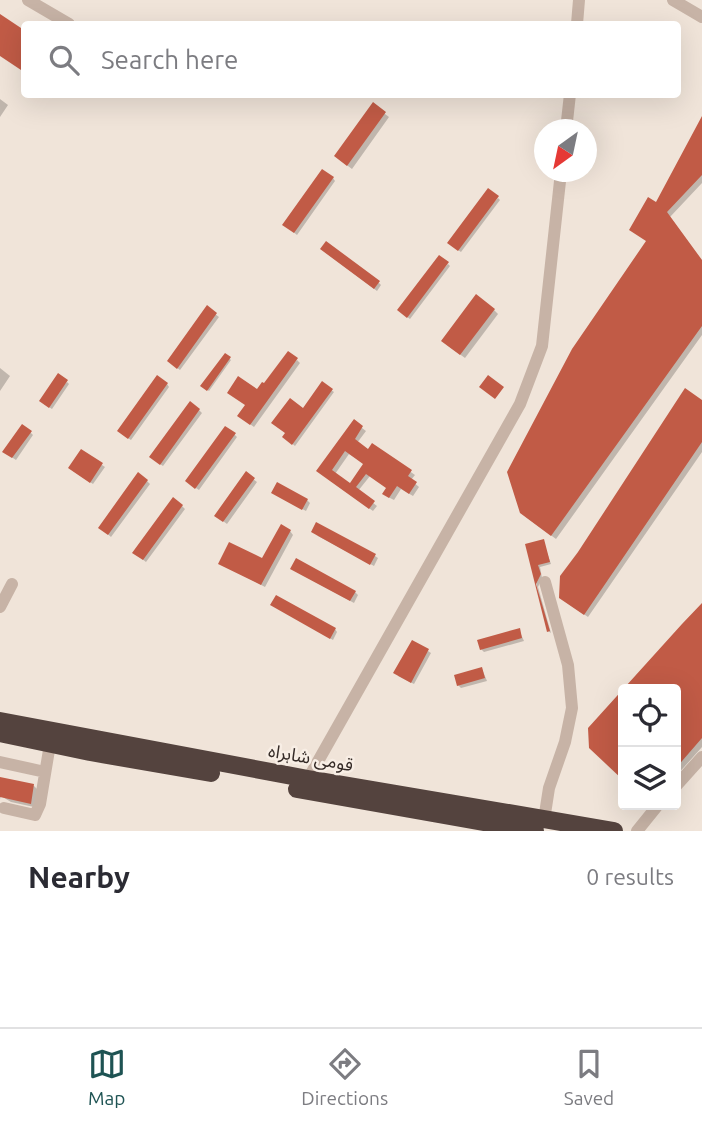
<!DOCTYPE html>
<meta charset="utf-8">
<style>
:root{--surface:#fff;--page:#f2f2f3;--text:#2b2b33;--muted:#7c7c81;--line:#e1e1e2;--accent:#1e5353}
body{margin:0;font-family:Ubuntu,"Noto Sans Arabic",sans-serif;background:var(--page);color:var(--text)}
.controls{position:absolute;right:21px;bottom:21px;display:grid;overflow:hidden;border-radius:7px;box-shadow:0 7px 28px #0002}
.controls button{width:63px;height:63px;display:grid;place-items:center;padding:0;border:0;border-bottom:2px solid var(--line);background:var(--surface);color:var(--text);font:35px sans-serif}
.compass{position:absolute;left:534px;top:119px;width:63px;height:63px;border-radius:50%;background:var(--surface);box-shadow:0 7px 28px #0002;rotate:213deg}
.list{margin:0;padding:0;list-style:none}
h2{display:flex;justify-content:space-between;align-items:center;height:91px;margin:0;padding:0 28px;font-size:30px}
h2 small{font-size:23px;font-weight:400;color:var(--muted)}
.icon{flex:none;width:38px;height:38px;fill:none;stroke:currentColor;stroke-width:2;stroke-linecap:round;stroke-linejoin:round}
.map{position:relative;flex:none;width:702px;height:831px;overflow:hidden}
.search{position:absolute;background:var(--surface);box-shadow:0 7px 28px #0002;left:21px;right:21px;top:21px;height:77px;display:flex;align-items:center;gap:18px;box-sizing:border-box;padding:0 24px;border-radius:7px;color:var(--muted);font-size:26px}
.sheet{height:196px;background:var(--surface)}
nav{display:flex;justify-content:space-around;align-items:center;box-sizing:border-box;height:98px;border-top:2px solid var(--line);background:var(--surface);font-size:19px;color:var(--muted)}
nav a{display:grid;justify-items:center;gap:4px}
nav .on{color:var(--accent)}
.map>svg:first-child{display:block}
.shadow{fill:#0003;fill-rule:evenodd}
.building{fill:#c15b46;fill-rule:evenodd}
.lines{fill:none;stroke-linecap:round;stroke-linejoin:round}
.minor{stroke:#c7b3a6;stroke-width:12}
.highway{stroke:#54433e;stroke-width:18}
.labels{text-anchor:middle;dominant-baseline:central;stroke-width:5;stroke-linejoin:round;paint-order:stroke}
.street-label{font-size:18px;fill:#342a26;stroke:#f8eee5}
</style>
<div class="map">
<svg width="702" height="831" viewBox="0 0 702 831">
<rect width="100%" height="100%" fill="#f0e4d9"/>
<path class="shadow" d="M 0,99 L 8,105 L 0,117 Z
M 373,105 L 389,117 L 352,169 L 340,160 Z
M 702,120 L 702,183 L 670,217 L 702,261 L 702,335 L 556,539 L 526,517 L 648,241 L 657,205 Z
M 333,178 L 335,181 L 297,235 L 287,227 Z
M 498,198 L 500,200 L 461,252 L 452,246 Z
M 325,252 L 379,283 L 381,285 L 377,291 Z
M 448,264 L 450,266 L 410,319 L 402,313 Z
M 207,308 L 219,317 L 180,370 L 172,364 Z
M 494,310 L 498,314 L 465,358 L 447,345 Z
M 225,355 L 231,360 L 209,391 L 203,386 Z
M 297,360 L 300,363 L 254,427 L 243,419 L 265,385 Z
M 0,368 L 10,376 L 0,391 Z
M 67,382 L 69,384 L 52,409 L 44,404 Z
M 167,384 L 169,387 L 131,440 L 122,434 Z
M 331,390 L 334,392 L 295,446 L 287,439 L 287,433 L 303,410 Z
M 702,402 L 702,452 L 588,617 L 560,598 Z
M 199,410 L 202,413 L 163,466 L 154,460 Z
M 354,422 L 366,431 L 357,443 L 369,451 L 372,445 L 415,475 L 411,480 L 419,487 L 413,496 L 401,489 L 394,500 L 388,497 L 388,488 L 370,476 L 358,491 L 377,506 L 373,511 L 322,474 ZM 349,454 L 365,464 L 350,486 L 335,474 Z
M 30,432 L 33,435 L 16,460 L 7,454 Z
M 234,434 L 237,437 L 199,490 L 190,484 Z
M 102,465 L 105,467 L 93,484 L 73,471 Z
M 246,474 L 257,482 L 227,524 L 219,518 Z
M 147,481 L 150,484 L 111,537 L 103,530 Z
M 276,495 L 307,500 L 310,503 L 306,511 Z
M 182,506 L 185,509 L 146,562 L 137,555 Z
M 290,531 L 293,535 L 265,587 L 220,563 L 262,560 Z
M 316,535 L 375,556 L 378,558 L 374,566 Z
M 543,541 L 551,564 L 540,567 L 542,578 L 538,587 L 551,633 L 548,631 L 527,546 Z
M 295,571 L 355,592 L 358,595 L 354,603 Z
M 272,605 L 335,629 L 337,632 L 333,640 Z
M 702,608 L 702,747 L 676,776 L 676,689 L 627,689 Z
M 519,630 L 524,641 L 484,652 L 481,649 Z
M 428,651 L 431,653 L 414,684 L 398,676 Z
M 482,669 L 487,681 L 461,688 L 458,685 Z
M 0,779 L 34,786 L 38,790 L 34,807 L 11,802 L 1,796 L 0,799 Z"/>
<path class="building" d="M 0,14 L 24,30 L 24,72 L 0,56 Z
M 373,102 L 386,112 L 347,166 L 334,156 Z
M 702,116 L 702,175 L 667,212 L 702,260 L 702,326 L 551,536 L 520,513 L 507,472 L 572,349 L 646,241 L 629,230 L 648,197 L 656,202 Z
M 322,169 L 334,177 L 294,233 L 282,225 Z
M 488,188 L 499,196 L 458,251 L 447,243 Z
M 326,241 L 380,281 L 374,289 L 320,249 Z
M 439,255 L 449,262 L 407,318 L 397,310 Z
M 476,294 L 495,309 L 460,355 L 441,341 Z
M 207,305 L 217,313 L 177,369 L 167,361 Z
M 288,351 L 298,358 L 250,425 L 237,416 L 245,405 L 227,393 L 238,376 L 257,389 L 262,382 L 264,383 Z
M 225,353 L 231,357 L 207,391 L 200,386 Z
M 58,373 L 68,380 L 49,408 L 39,401 Z
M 157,375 L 168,383 L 128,439 L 117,431 Z
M 488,375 L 504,387 L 495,399 L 479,387 Z
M 322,381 L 333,389 L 292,445 L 282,437 L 285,433 L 271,423 L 290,398 L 303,408 Z
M 685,388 L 702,400 L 702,442 L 584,615 L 559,598 L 560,576 L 578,552 Z
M 190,401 L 200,409 L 160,465 L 149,457 Z
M 354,419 L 363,426 L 355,439 L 368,449 L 372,443 L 412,470 L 408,476 L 417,482 L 409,494 L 397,486 L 389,498 L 382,494 L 386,488 L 366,474 L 356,487 L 375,501 L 369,509 L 316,471 ZM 345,451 L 363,464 L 350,483 L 332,470 Z
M 22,424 L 32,431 L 12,458 L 2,452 Z
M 225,426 L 236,433 L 195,489 L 185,481 Z
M 81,449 L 103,463 L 90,483 L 68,468 Z
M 246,471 L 255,478 L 223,522 L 214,516 Z
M 138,472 L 148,480 L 108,535 L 98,528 Z
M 277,482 L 308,499 L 302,510 L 271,493 Z
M 173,497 L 183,505 L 143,560 L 132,553 Z
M 316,522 L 376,554 L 370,565 L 311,532 Z
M 281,524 L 291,530 L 261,585 L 218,564 L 229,542 L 262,558 Z
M 544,539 L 550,562 L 538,565 L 541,574 L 536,584 L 550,631 L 547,632 L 525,544 Z
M 296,558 L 356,591 L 350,601 L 290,569 Z
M 276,595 L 336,628 L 330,639 L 270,605 Z
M 702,603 L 702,738 L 676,768 L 676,689 L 623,689 L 623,780 L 589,748 L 588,728 L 682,624 Z
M 520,628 L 522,638 L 480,650 L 477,640 Z
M 412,640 L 429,649 L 411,683 L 393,673 Z
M 482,667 L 485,678 L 457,686 L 454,675 Z
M 0,777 L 34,784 L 31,804 L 0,797 Z"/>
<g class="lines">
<path class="minor" d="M 28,0 L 69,24
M 673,0 L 702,17
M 577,24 L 579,0
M 566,130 L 570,94
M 0,607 L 12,584
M 0,762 L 45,772
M 308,779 L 520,404 L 542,346 L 561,172
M 676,786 L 702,757
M 4,808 L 35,815 L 40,804 L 50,744
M 544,820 L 549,788 L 565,742 L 572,708 L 568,665 L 545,582
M 637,831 L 658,805"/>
<path class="highway" d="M 0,721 L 308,779 L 614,831
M 0,733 L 90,752 L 211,773
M 297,789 L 535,831"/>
</g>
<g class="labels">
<g class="street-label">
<text transform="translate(311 757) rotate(10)">قومی شاہراہ</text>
</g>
</g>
</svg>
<div class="controls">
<button><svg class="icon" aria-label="locate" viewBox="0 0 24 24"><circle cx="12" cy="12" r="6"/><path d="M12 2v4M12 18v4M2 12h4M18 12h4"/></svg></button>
<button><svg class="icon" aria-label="layers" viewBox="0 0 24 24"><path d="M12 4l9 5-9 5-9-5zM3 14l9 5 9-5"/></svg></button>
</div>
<svg class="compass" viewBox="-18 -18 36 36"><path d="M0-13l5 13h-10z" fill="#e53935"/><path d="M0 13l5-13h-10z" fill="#7c7c81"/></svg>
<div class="search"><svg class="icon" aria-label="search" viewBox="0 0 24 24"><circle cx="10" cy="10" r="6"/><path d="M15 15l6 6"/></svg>Search here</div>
</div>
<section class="sheet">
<h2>Nearby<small>0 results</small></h2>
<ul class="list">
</ul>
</section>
<nav>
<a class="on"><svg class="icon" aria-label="map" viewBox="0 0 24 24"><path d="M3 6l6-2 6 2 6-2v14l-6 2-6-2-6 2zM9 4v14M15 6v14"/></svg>Map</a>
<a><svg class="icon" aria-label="directions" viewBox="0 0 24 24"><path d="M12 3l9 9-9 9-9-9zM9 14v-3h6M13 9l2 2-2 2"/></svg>Directions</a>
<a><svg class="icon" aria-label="saved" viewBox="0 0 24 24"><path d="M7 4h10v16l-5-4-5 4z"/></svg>Saved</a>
</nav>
